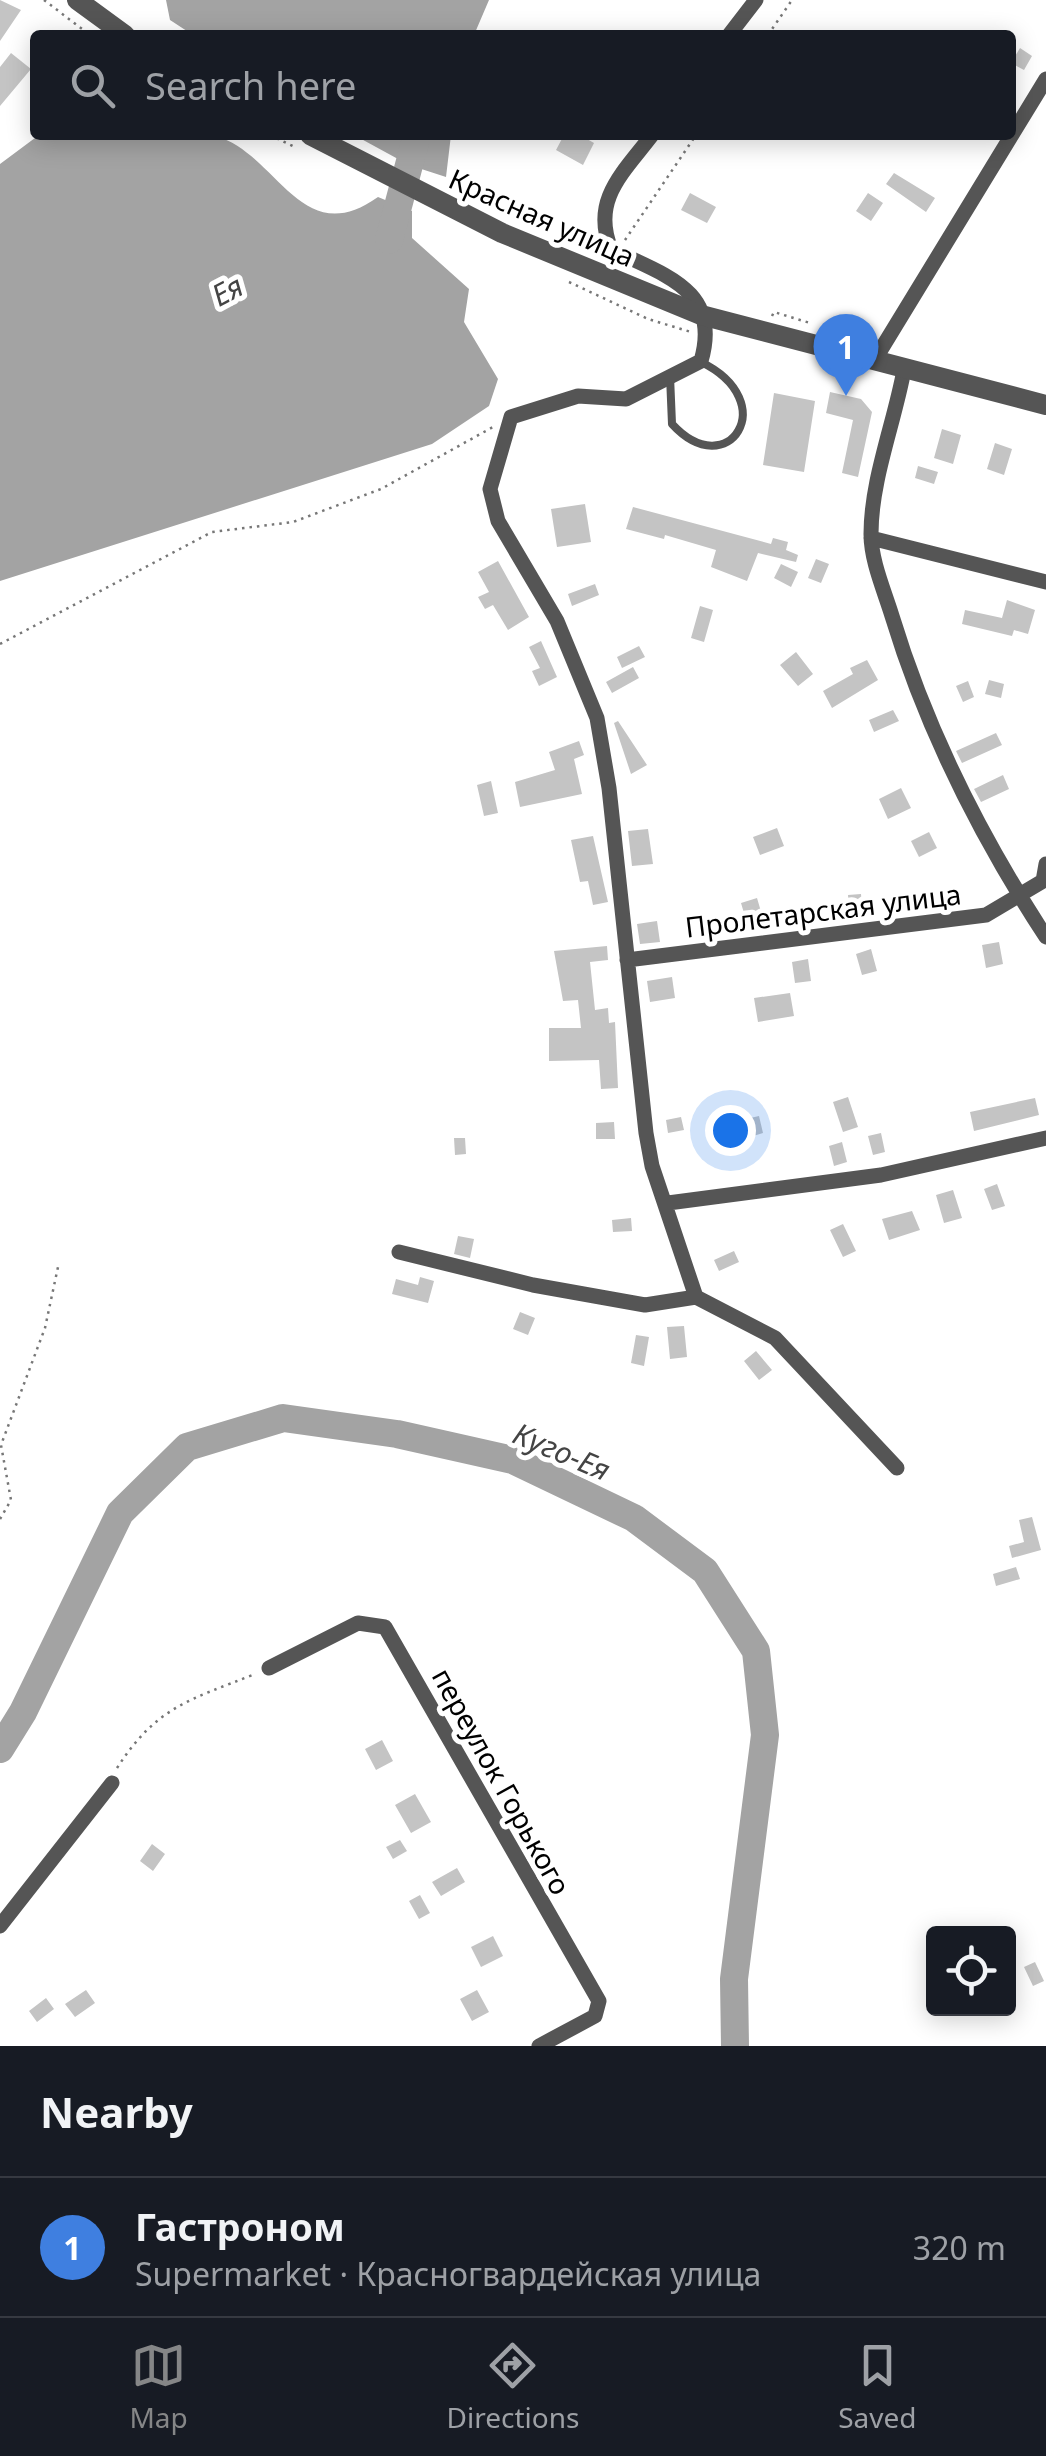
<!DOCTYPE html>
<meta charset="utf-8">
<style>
:root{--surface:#171b24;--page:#242831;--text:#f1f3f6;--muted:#9ea1a6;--line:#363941;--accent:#858687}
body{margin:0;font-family:"Noto Sans",sans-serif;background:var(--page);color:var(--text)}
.controls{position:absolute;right:30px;bottom:30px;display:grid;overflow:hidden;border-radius:10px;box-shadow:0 5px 25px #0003}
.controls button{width:90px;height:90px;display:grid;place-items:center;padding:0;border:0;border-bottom:2px solid var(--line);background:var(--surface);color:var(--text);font:50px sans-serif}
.you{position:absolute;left:730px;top:1130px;width:35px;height:35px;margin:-25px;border:8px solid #fff;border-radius:50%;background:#1a73e8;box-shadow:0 0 0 15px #1a73e833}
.badge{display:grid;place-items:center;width:65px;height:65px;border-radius:50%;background:var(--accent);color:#fff;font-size:32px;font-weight:700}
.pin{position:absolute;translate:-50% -82px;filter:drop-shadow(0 2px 5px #0008)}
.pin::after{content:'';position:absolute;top:52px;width:35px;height:30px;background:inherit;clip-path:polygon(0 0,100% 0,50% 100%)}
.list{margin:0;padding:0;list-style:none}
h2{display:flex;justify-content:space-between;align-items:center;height:130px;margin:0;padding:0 40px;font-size:42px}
h2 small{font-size:32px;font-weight:400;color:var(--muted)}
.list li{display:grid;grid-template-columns:65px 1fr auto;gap:30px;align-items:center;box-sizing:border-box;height:140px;padding:0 40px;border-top:2px solid var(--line)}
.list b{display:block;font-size:38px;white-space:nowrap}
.list p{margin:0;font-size:32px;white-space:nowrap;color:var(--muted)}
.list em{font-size:32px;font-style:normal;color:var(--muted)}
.icon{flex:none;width:55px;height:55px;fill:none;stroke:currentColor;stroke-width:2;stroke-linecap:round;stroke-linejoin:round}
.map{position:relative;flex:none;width:1046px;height:2046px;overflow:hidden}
.search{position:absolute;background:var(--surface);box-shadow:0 5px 25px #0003;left:30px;right:30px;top:30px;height:110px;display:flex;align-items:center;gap:25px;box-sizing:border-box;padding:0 35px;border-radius:10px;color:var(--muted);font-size:38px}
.sheet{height:270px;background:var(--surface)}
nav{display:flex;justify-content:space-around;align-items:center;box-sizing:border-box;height:140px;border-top:2px solid var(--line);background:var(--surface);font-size:28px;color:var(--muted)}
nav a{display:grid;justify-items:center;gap:5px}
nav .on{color:var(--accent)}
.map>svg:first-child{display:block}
.water{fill:#a3a3a3}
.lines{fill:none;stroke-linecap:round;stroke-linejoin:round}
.river{stroke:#a3a3a3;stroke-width:28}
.building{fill:#c4c4c4}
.path{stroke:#777;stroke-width:2.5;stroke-dasharray:2.5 5;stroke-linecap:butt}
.service{stroke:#555;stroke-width:8}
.minor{stroke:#555;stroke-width:15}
.tertiary{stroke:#555;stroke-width:20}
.labels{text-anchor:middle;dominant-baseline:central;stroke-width:10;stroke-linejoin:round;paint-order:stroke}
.street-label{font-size:28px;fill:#000;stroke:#fff}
.water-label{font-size:30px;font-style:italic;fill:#444;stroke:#fff}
</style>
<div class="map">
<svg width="1046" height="2046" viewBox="0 0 1046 2046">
<rect width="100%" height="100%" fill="#fff"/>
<path class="water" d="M 166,0 L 489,0 L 474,35 L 193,35 L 170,20 Z
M 39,135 C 83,135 127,135 170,135 C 184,135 203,132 216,136 C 278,154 301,252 378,197 L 412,211 L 412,238 L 469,289 L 464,322 L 498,379 L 489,406 L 432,444 L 0,581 L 0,164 Z
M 354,135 L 451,135 L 446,177 L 409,165 Z"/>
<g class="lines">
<path class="river" d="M 389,240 L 417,135
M 0,1749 L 23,1712 L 120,1513 L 187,1447 L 283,1418 L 397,1434 L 513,1460 L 634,1518 L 705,1571 L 756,1651 L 765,1735 L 734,1979 L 735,2046"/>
</g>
<path class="building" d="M 0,0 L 21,10 L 0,41 Z
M 1020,48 L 1032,56 L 1024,70 L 1011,63 Z
M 11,53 L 31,69 L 0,106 L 0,67 Z
M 564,135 L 580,135 L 594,143 L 583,165 L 556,150 Z
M 894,173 L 935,198 L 926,212 L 886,184 Z
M 690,193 L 716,207 L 707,223 L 681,210 Z
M 868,193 L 883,203 L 871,221 L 856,211 Z
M 830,392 L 861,399 L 872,412 L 858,477 L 842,473 L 853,420 L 826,413 Z
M 774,393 L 815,401 L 804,472 L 763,465 Z
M 942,429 L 961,435 L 953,464 L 934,458 Z
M 995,443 L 1012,449 L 1004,475 L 987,469 Z
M 918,466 L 938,472 L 934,484 L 915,478 Z
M 585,504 L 591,542 L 557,547 L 551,509 Z
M 633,507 L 771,544 L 773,538 L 788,542 L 786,550 L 798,555 L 796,562 L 758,553 L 747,581 L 711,567 L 716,550 L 665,535 L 664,539 L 626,529 Z
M 816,559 L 829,564 L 821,583 L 808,578 Z
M 498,561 L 529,617 L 508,630 L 493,605 L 485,609 L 478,597 L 489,592 L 478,572 Z
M 781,564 L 798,572 L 791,587 L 774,578 Z
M 595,584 L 599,595 L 572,606 L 568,594 Z
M 1007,600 L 1035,610 L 1028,634 L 1014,630 L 1012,636 L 962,624 L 965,610 L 1002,618 Z
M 700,606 L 713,610 L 704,642 L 691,638 Z
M 541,641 L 557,677 L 539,686 L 532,671 L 540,668 L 529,647 Z
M 639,646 L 645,657 L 622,668 L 617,657 Z
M 796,652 L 813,674 L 798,686 L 780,665 Z
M 867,660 L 878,680 L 832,708 L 823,691 L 853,674 L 850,668 Z
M 633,667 L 639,678 L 612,693 L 606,682 Z
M 989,680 L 1004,684 L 1001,698 L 985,694 Z
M 968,681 L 974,697 L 963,702 L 956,686 Z
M 893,710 L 899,721 L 874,732 L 869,720 Z
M 618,721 L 647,765 L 631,774 L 614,723 Z
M 996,733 L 1002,745 L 962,763 L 956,751 Z
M 579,741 L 584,755 L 574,759 L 582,794 L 520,807 L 515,782 L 555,770 L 549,752 Z
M 1003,775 L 1009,789 L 981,802 L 974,789 Z
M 491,781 L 498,813 L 484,816 L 477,785 Z
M 901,788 L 911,808 L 888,819 L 879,799 Z
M 777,828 L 784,846 L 760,855 L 753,837 Z
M 648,829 L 653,864 L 632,866 L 628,831 Z
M 929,832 L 937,848 L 919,857 L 911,841 Z
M 593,836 L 608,902 L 593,905 L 588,881 L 580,882 L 571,840 Z
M 861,894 L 863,919 L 850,921 L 848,895 Z
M 757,898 L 762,915 L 746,920 L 741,903 Z
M 917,900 L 920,912 L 902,914 L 900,904 Z
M 657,921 L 660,942 L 640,944 L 637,924 Z
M 999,942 L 1003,964 L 986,968 L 982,945 Z
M 607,946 L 608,960 L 590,962 L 595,1010 L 608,1008 L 609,1023 L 615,1022 L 618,1088 L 601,1089 L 599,1060 L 549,1061 L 549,1028 L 581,1028 L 578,1000 L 563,1001 L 554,951 Z
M 871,949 L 877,971 L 862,975 L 856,954 Z
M 808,959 L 811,981 L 795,983 L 792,962 Z
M 672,977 L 675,998 L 650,1002 L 647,981 Z
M 790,993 L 794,1016 L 758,1022 L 754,998 Z
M 848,1097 L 858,1127 L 843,1132 L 833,1102 Z
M 1035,1098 L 1039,1115 L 974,1131 L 970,1112 Z
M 759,1116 L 763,1133 L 750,1137 L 746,1119 Z
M 681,1117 L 684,1130 L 668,1133 L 666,1120 Z
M 614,1122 L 615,1139 L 596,1139 L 596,1123 Z
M 881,1133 L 885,1152 L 873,1155 L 868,1136 Z
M 454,1138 L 465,1138 L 466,1154 L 455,1155 Z
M 842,1142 L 847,1162 L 834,1166 L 829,1146 Z
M 997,1184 L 1005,1206 L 992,1210 L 984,1189 Z
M 953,1190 L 962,1218 L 944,1223 L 936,1195 Z
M 912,1211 L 920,1230 L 889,1240 L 882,1219 Z
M 631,1218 L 632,1231 L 613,1232 L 612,1220 Z
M 843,1224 L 856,1251 L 843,1257 L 830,1230 Z
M 458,1236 L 474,1239 L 470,1258 L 454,1254 Z
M 734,1251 L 739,1262 L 719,1271 L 714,1260 Z
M 420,1277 L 434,1281 L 428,1303 L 392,1294 L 396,1279 L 418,1285 Z
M 520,1312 L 535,1318 L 528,1335 L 513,1329 Z
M 684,1326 L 687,1357 L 670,1359 L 667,1327 Z
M 636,1335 L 649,1337 L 644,1366 L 631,1363 Z
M 756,1351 L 772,1370 L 759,1380 L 744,1361 Z
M 1032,1517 L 1041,1550 L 1012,1558 L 1009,1546 L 1024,1542 L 1019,1520 Z
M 1016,1567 L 1020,1579 L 996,1586 L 993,1574 Z
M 382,1740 L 393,1761 L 376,1770 L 365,1749 Z
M 415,1794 L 431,1822 L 411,1833 L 395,1805 Z
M 400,1840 L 407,1851 L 393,1859 L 386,1847 Z
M 152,1844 L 165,1854 L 153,1871 L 140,1861 Z
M 457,1868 L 465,1882 L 441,1896 L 432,1882 Z
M 420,1895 L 430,1913 L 419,1919 L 409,1901 Z
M 493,1936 L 503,1956 L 481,1967 L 471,1947 Z
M 1035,1962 L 1044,1981 L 1033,1986 L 1024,1967 Z
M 86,1990 L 95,2003 L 75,2017 L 65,2004 Z
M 477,1990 L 489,2012 L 472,2021 L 460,1999 Z
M 46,1998 L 54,2009 L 37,2022 L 29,2011 Z"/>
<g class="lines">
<path class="path" d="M 44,0 L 90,35
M 768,35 L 792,0
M 270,135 L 297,148
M 625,240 L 696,135
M 569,282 L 648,319 L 691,332
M 772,316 L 774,312 L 810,323
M 0,644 L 212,532 L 293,522 L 381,489 L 493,427
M 0,1519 L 11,1500 L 1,1445 L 45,1328 L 58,1267
M 117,1768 C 157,1706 190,1700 255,1674"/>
<path class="service" d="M 670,376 L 672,424 C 728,485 783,402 701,362"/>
<path class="minor" d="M 729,35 L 756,0
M 652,135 C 623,173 591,200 611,249 C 663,275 722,289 701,361 L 626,399 L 578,396 L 511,417 L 490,489 L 498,521 L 557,621 L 597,718 L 609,788 L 646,1133 L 652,1166 L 696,1297
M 874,361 L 1046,79
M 904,370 C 894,424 871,480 871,534 C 871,561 884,590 892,616 C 926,728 982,839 1046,937
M 871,538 L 1046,582
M 627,960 L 986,915 L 1043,881 L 1046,864
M 668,1203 L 881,1175 L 1046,1138
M 399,1252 L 533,1285 L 645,1305 L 696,1297 L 775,1338 L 897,1468
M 269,1668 L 358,1623 L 385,1627 L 599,2001 L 595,2016 L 539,2046
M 0,1926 L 112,1783"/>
<path class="tertiary" d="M 77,0 L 125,35
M 310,135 L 502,233 L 701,315 L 1046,405"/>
</g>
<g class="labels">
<g class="street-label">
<text transform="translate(542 217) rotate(24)">Красная улица</text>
<text transform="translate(823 910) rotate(-7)">Пролетарская улица</text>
<text transform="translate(502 1781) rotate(61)">переулок Горького</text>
</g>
<g class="water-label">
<text transform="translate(227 290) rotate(-28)">Ея</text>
<text transform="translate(562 1451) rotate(23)">Куго-Ея</text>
</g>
</g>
</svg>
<div class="controls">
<button><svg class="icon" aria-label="locate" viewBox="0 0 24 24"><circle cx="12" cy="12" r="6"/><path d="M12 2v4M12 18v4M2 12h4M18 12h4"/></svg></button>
</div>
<div class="you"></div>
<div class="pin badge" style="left:846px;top:396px;background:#3f7fe0">1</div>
<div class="search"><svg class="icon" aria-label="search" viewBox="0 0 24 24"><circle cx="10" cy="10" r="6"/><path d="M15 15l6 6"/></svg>Search here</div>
</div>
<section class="sheet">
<h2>Nearby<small></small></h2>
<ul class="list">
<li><span class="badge" style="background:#3f7fe0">1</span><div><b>Гастроном</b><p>Supermarket · Красногвардейская улица</p></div><em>320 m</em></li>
</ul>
</section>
<nav>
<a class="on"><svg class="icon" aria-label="map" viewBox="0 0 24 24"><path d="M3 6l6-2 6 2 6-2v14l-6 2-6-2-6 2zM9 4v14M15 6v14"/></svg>Map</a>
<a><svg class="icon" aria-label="directions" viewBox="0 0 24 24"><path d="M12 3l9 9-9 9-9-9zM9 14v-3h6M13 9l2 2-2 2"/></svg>Directions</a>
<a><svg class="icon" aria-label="saved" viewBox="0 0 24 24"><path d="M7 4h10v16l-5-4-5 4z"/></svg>Saved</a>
</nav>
